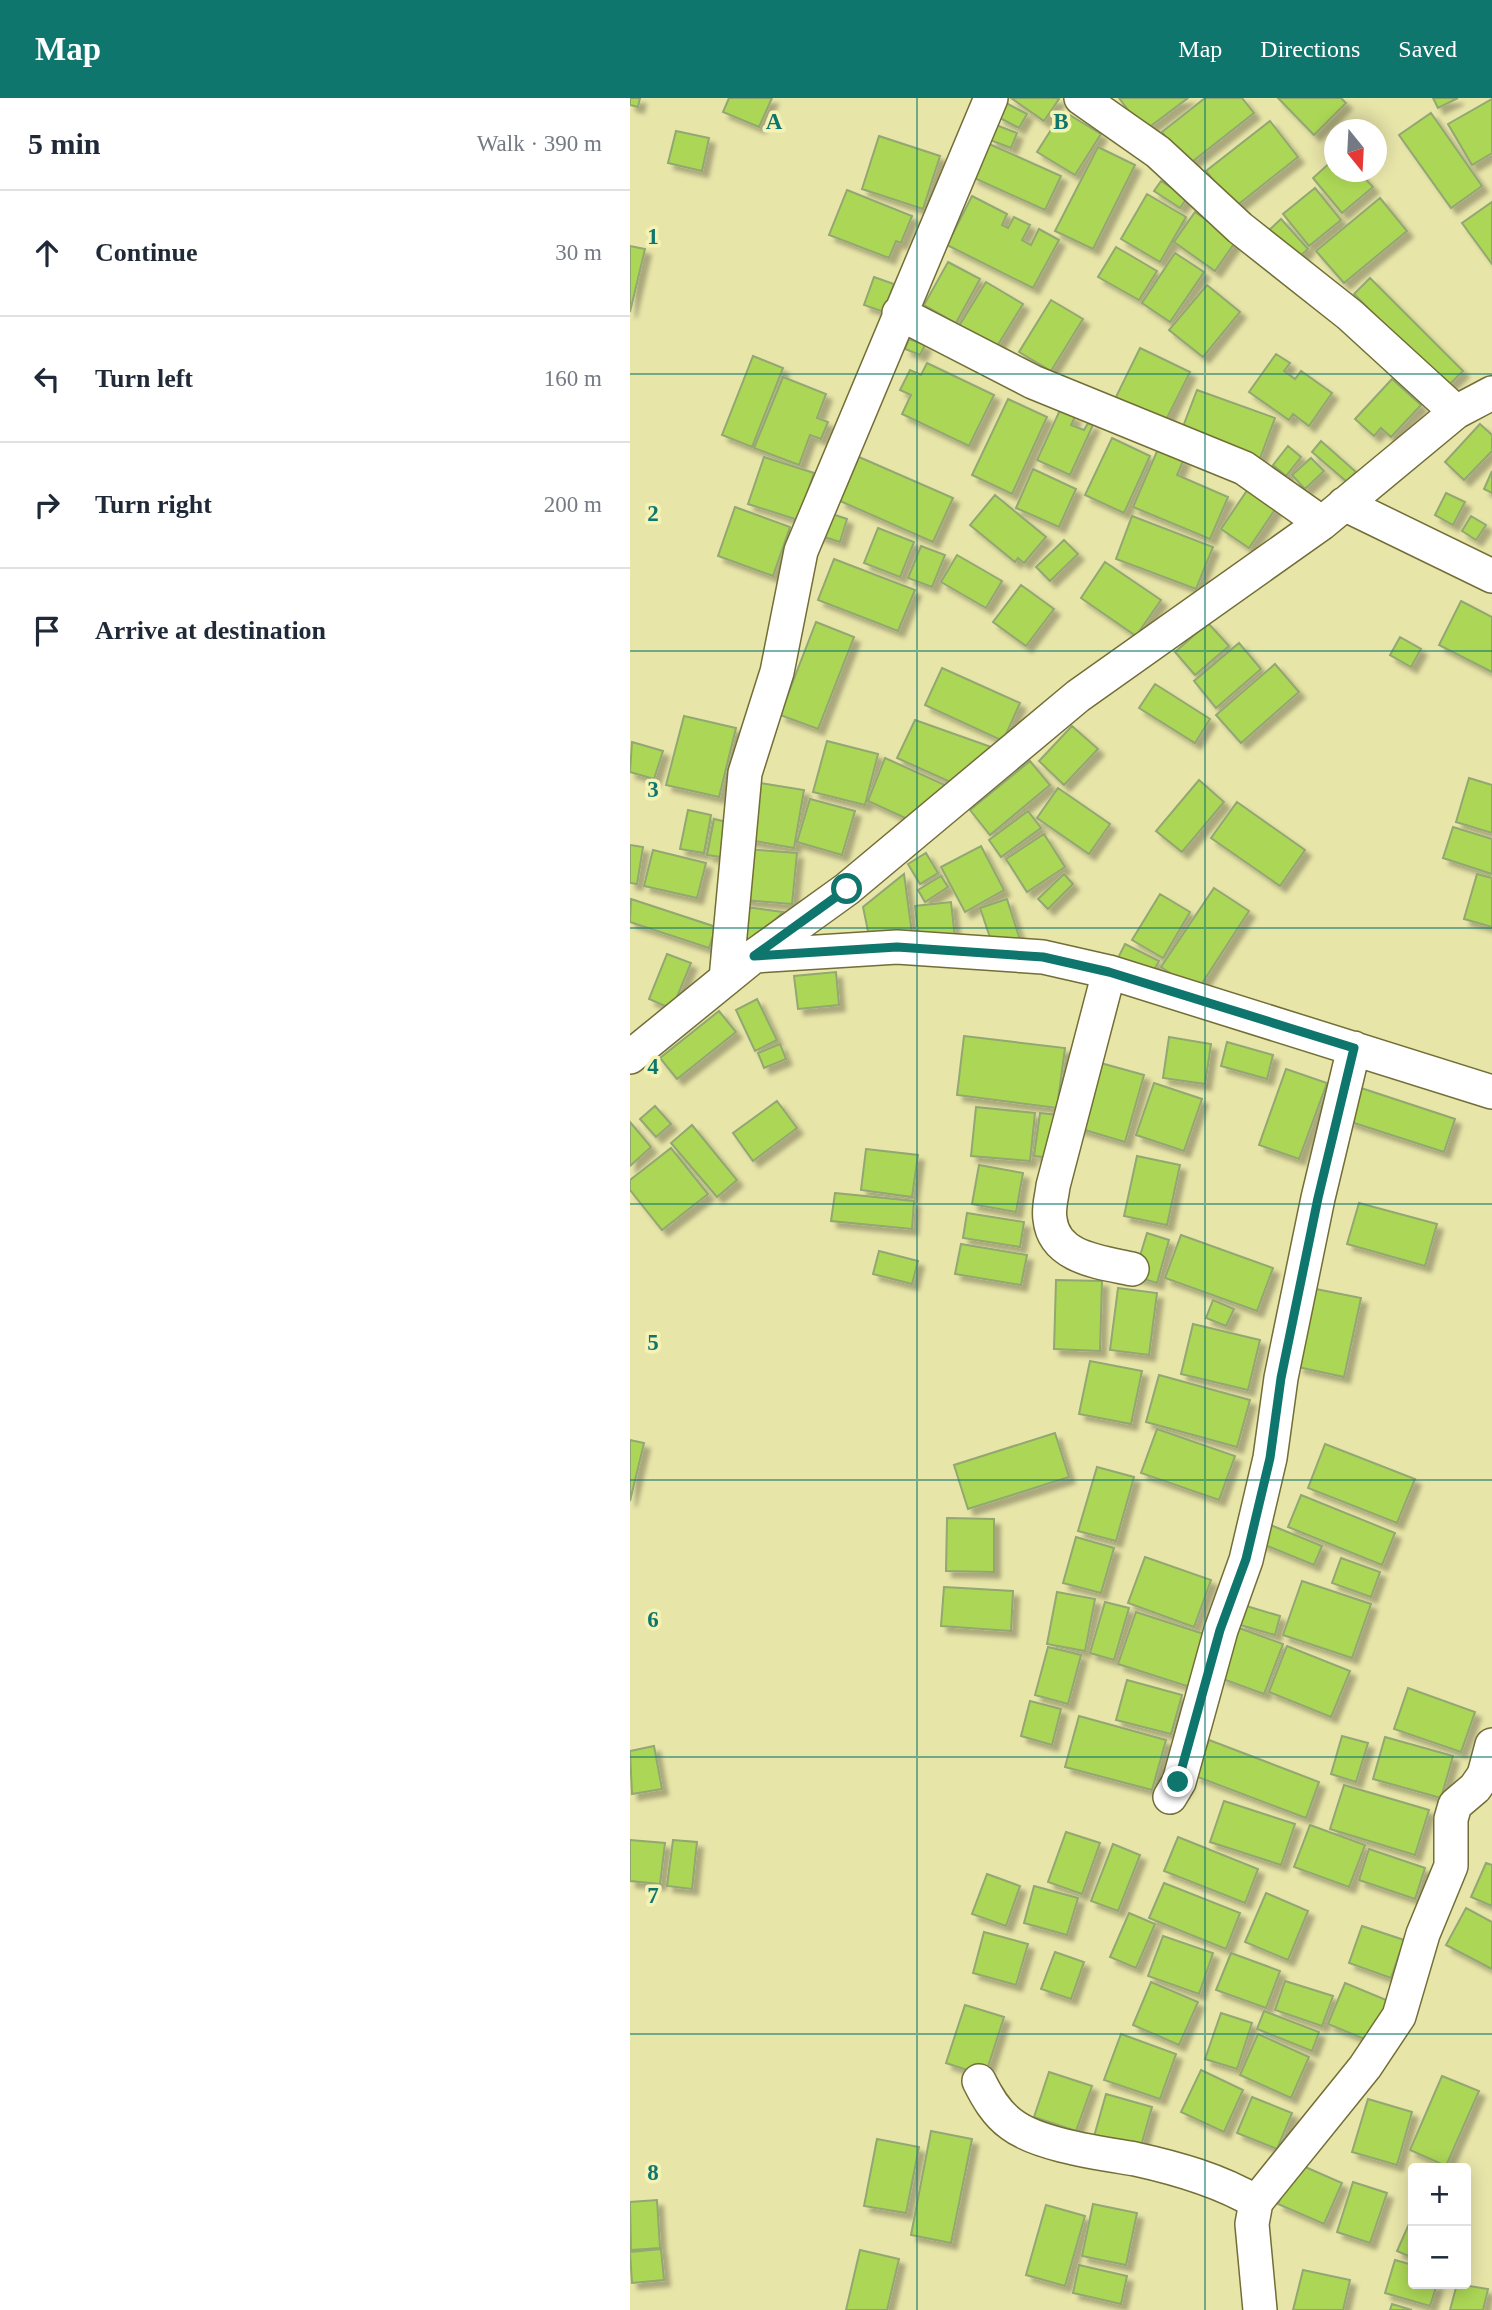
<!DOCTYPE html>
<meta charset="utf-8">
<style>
:root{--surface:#fff;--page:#f2f2f3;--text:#1f2937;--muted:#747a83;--line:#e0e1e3;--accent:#0f766e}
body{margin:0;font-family:"Times New Roman",serif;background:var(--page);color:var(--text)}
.controls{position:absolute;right:21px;bottom:21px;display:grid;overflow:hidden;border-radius:7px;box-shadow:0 4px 18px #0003}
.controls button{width:63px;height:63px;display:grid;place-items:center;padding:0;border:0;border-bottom:2px solid var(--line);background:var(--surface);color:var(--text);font:35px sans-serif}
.compass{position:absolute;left:694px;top:21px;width:63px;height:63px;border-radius:50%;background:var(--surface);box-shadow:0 4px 18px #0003;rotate:162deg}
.stop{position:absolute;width:21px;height:21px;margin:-16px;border:5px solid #0f766e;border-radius:50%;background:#fff}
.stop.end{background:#0f766e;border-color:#fff;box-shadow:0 2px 7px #0008}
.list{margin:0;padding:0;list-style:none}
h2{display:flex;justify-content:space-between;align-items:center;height:91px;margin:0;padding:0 28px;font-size:30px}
h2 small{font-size:23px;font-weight:400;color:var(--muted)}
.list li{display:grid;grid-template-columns:46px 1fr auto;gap:21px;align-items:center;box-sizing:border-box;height:126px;padding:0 28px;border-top:2px solid var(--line)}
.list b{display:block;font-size:26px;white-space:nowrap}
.list em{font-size:23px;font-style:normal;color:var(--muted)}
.icon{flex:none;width:38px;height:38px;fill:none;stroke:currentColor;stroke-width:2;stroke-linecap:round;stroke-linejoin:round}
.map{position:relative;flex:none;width:862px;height:2212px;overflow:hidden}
header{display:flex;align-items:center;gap:42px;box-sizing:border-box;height:98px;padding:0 35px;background:var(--accent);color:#fff}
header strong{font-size:33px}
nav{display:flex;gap:38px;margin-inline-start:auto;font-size:24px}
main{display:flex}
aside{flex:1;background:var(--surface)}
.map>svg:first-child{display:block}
.building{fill:#acd756;stroke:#92a772;stroke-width:2;filter:url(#shadow)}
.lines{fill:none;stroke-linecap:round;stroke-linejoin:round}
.minor-casing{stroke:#726e36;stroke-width:36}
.minor{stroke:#fff;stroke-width:33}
.route{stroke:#0f766e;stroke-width:9}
.grid{fill:none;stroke:#0f766e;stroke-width:2;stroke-opacity:0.55}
.grid-label{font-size:23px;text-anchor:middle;font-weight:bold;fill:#0f766e;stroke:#f5f2b6;stroke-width:7;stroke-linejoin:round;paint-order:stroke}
</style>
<header>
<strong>Map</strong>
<nav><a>Map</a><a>Directions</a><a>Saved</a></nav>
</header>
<main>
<aside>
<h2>5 min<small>Walk · 390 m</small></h2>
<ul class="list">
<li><svg class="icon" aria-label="ahead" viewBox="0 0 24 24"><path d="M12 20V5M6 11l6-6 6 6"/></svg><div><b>Continue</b></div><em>30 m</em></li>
<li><svg class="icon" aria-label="left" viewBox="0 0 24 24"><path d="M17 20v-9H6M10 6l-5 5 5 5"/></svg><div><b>Turn left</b></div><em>160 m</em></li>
<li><svg class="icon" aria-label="right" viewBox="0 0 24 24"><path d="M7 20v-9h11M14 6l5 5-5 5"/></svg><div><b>Turn right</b></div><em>200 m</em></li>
<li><svg class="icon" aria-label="arrive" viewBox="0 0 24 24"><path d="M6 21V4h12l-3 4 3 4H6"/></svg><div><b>Arrive at destination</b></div></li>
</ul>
</aside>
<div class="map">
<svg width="862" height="2212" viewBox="0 0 862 2212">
<defs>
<filter id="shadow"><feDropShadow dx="6" dy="6" stdDeviation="2" flood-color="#0004"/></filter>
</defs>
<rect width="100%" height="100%" fill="#e8e5a9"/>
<path class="building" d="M 0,0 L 10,0 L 8,9 L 0,7 Z
M 99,0 L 142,0 L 129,29 L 93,14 Z
M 381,0 L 427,0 L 429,1 L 414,23 Z
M 489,0 L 558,0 L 514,33 Z
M 575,0 L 612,0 L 624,15 L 558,67 L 532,34 Z
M 648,0 L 711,0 L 716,5 L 684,37 Z
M 803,0 L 828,0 L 808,10 Z
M 862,1 L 862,55 L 842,67 L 818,26 Z
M 376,5 L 397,16 L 389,30 L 368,19 Z
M 433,13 L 471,36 L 445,77 L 407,54 Z
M 801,15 L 852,88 L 821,110 L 769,37 Z
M 640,23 L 668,59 L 605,109 L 576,73 Z
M 366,27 L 387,35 L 381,50 L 360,42 Z
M 46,33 L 79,40 L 72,73 L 38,65 Z
M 249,38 L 310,58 L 293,111 L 232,91 Z
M 357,45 L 431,78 L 415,112 L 342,79 Z
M 468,49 L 505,67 L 463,151 L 425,133 Z
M 704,61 L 704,74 L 729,74 L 743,89 L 712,115 L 683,80 Z
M 531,83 L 557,100 L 550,110 L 524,93 Z
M 685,90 L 711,122 L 679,148 L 653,116 Z
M 217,92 L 282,118 L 271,145 L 266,143 L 259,160 L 199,137 Z
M 517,96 L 556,119 L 530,164 L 491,141 Z
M 342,98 L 377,116 L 372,127 L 378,130 L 384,119 L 400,127 L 392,142 L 401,147 L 409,131 L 429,142 L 403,190 L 317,147 Z
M 750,100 L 777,133 L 714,185 L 686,153 Z
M 862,104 L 862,166 L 832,125 Z
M 565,114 L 606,143 L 585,173 L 544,144 Z
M 651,121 L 678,151 L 662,165 L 636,135 Z
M 0,148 L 15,151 L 0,214 Z
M 486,149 L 527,173 L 509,202 L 468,179 Z
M 545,155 L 574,174 L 540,224 L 512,205 Z
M 318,164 L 350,181 L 326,225 L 294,207 Z
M 244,179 L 264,186 L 254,214 L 234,207 Z
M 740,180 L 833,273 L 817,289 L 724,196 Z
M 356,184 L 393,206 L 366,250 L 329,228 Z
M 577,187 L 610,214 L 573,259 L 539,232 Z
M 421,202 L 453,221 L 421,273 L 389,254 Z
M 279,241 L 295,247 L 290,257 L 275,251 Z
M 510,250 L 560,274 L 532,330 L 483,305 Z
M 646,256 L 660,265 L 654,273 L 665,281 L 671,273 L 702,295 L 679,328 L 663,316 L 659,322 L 619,294 Z
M 123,258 L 153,270 L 122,349 L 92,337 Z
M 297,265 L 364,297 L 339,348 L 272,316 L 281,297 L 270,292 L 280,272 L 291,277 Z
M 153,279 L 196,296 L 187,320 L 198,324 L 191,341 L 180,337 L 169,367 L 124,350 Z
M 762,281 L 791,307 L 761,339 L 751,330 L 744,338 L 725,321 Z
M 567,292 L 645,320 L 629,363 L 551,334 Z
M 378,301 L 417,319 L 382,396 L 342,377 Z
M 430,312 L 445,319 L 441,327 L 454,332 L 458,325 L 463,327 L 440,377 L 407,362 Z
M 850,326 L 862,337 L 862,353 L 834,382 L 815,364 Z
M 482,340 L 520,358 L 494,415 L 455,397 Z
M 691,343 L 726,374 L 717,384 L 682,354 Z
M 658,348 L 671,359 L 656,378 L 643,367 Z
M 528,351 L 554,361 L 547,377 L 598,399 L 580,441 L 503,409 Z
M 134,359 L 184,375 L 168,422 L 118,406 Z
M 229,359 L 323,400 L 303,444 L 210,403 Z
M 681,360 L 694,373 L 675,391 L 662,377 Z
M 403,371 L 446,391 L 429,429 L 386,410 Z
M 862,373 L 862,395 L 854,391 Z
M 618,391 L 646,410 L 619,450 L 591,431 Z
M 816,395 L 835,404 L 823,427 L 805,417 Z
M 365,397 L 416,439 L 394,465 L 388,460 L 385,464 L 340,427 Z
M 105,409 L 160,429 L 143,478 L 88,458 Z
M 196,414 L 217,421 L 210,444 L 188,437 Z
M 502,418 L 583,449 L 566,491 L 486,461 Z
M 841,418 L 856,427 L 846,442 L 832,433 Z
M 248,430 L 284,444 L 270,479 L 234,465 Z
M 434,442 L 448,456 L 420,483 L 406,469 Z
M 291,448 L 315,457 L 302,489 L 278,480 Z
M 327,457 L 372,483 L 356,510 L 311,484 Z
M 204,461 L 285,492 L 268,533 L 188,502 Z
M 475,464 L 531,502 L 506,538 L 451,500 Z
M 391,487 L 424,511 L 396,548 L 363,524 Z
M 831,503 L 862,519 L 862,574 L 809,547 Z
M 186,524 L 224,539 L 188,631 L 150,617 Z
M 578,525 L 599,548 L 565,577 L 545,554 Z
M 770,539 L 791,551 L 781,569 L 760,557 Z
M 609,545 L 631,571 L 586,610 L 564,583 Z
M 645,566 L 669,594 L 611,645 L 586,617 Z
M 312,570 L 390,605 L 373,643 L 295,607 Z
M 525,586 L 580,621 L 565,645 L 509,610 Z
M 54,618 L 106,630 L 89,699 L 36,687 Z
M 285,622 L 361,649 L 327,687 L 267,660 Z
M 442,628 L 468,651 L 434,687 L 409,663 Z
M 197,643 L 248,656 L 235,707 L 183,694 Z
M 2,644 L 33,653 L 24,681 L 0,674 Z
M 255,660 L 315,687 L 284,724 L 238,703 Z
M 400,663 L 420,687 L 360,737 L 340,712 Z
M 839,680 L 862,687 L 862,735 L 826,724 Z
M 569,682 L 594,704 L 552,754 L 526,733 Z
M 124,684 L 174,692 L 164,750 L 114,741 Z
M 428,690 L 480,726 L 459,756 L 407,720 Z
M 180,701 L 225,713 L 212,757 L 167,744 Z
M 607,704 L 675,752 L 650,788 L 581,740 Z
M 58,712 L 81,717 L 74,755 L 50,751 Z
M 398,713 L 411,730 L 371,759 L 359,742 Z
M 84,721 L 97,724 L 91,759 L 77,757 Z
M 823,729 L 862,741 L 862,776 L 813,760 Z
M 414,736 L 435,769 L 397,794 L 376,761 Z
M 0,747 L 13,749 L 7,786 L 0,785 Z
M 351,748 L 374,792 L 335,814 L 311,769 Z
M 117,751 L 167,755 L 162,806 L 113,802 Z
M 23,752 L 76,765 L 67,800 L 14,788 Z
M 296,755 L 308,775 L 290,786 L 278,766 Z
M 274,776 L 283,843 L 241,848 L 233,809 Z
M 434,776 L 443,786 L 418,811 L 408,801 Z
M 847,776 L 862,780 L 862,829 L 834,821 Z
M 311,778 L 318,789 L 295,804 L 288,792 Z
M 584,790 L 619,813 L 567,893 L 531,869 Z
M 530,796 L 560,814 L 533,860 L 502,842 Z
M 1,801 L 86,829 L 79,850 L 0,824 Z
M 377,801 L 391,845 L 365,854 L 350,810 Z
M 321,804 L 325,840 L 289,844 L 285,808 Z
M 116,809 L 153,814 L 114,852 Z
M 495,846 L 529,863 L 518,883 L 485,866 Z
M 37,856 L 61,865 L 42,911 L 19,901 Z
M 206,874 L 209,907 L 168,911 L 164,878 Z
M 127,901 L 147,942 L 125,953 L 106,912 Z
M 89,913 L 106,934 L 47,981 L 30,960 Z
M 334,938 L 435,950 L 427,1010 L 327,997 Z
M 539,939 L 581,946 L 575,986 L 533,980 Z
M 597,944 L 643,957 L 637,981 L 591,968 Z
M 150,946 L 156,961 L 134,970 L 128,955 Z
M 467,964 L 514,977 L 495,1044 L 448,1030 Z
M 656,971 L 697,985 L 669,1061 L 629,1047 Z
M 524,985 L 572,1001 L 554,1053 L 506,1037 Z
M 728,989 L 825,1021 L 814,1054 L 718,1023 Z
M 147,1003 L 167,1030 L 123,1063 L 103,1035 Z
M 25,1008 L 41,1026 L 26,1039 L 10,1021 Z
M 346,1009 L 405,1015 L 400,1063 L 341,1058 Z
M 410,1015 L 428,1017 L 422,1060 L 404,1058 Z
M 0,1024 L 21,1049 L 0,1068 Z
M 62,1027 L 107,1082 L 87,1099 L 41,1045 Z
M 41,1050 L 78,1096 L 32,1132 L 0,1092 L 0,1082 Z
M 236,1051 L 288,1057 L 282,1099 L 231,1092 Z
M 507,1058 L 550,1067 L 537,1127 L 494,1118 Z
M 349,1067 L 393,1075 L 386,1114 L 342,1106 Z
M 205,1095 L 284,1103 L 282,1131 L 201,1123 Z
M 729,1105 L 807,1126 L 795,1168 L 717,1146 Z
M 337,1115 L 394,1124 L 390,1149 L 333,1140 Z
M 517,1135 L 539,1142 L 527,1185 L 504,1178 Z
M 551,1137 L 643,1170 L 627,1213 L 535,1180 Z
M 331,1146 L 397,1157 L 391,1187 L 325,1176 Z
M 249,1153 L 288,1163 L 282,1186 L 243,1176 Z
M 426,1182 L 472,1183 L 470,1253 L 424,1251 Z
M 488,1190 L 527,1195 L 519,1257 L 480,1252 Z
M 686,1191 L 731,1200 L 714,1279 L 668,1269 Z
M 583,1202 L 604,1211 L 596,1228 L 576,1220 Z
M 563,1226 L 630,1242 L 618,1292 L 551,1276 Z
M 460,1263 L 512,1273 L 501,1326 L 449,1316 Z
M 529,1277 L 620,1302 L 607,1349 L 516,1324 Z
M 527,1331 L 605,1358 L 589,1402 L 511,1375 Z
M 425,1335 L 439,1379 L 338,1411 L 324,1367 Z
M 0,1342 L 14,1345 L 0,1403 Z
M 695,1346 L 785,1381 L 767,1425 L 678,1390 Z
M 467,1369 L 504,1379 L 486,1443 L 448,1433 Z
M 671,1397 L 765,1435 L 752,1467 L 658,1429 Z
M 317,1420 L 364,1421 L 364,1474 L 316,1473 Z
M 638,1426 L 692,1448 L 684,1467 L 630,1445 Z
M 446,1439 L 484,1450 L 471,1495 L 433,1485 Z
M 515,1459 L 581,1482 L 564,1529 L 498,1505 Z
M 711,1460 L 750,1474 L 741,1499 L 702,1485 Z
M 672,1483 L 741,1506 L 722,1560 L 653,1537 Z
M 314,1489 L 383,1493 L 381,1533 L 311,1528 Z
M 427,1494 L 465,1501 L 455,1553 L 417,1546 Z
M 475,1504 L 499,1510 L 484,1562 L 460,1555 Z
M 613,1507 L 650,1518 L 645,1537 L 607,1526 Z
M 506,1514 L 580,1538 L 563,1590 L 488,1566 Z
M 609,1530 L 653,1546 L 634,1596 L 590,1580 Z
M 657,1548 L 720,1573 L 701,1619 L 639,1594 Z
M 418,1549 L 451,1557 L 438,1606 L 405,1597 Z
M 497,1582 L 552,1597 L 541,1636 L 486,1622 Z
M 778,1590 L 845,1614 L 831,1654 L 764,1631 Z
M 400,1603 L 431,1611 L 422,1647 L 391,1638 Z
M 449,1618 L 536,1642 L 522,1692 L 435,1669 Z
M 712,1638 L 738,1645 L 726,1684 L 701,1676 Z
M 755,1639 L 823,1658 L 811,1700 L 743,1681 Z
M 579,1642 L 689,1684 L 676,1720 L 565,1678 Z
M 24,1648 L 32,1691 L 2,1696 L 0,1653 Z
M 714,1687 L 799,1712 L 785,1757 L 700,1731 Z
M 594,1703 L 665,1726 L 651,1767 L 580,1744 Z
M 680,1727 L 735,1747 L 719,1789 L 664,1769 Z
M 436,1734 L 470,1745 L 452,1796 L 418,1784 Z
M 548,1739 L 628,1771 L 615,1805 L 534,1773 Z
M 0,1742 L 35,1745 L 30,1786 L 0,1783 Z
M 43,1742 L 67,1744 L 62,1791 L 37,1788 Z
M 483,1746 L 510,1757 L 488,1813 L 461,1803 Z
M 739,1751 L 795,1770 L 785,1801 L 729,1782 Z
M 856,1765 L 862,1767 L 862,1808 L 841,1799 Z
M 357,1776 L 390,1788 L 376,1828 L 342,1816 Z
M 534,1785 L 610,1815 L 596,1851 L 519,1820 Z
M 404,1788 L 448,1800 L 437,1837 L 394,1825 Z
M 636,1795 L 678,1813 L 658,1862 L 615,1844 Z
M 836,1810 L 862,1824 L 862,1871 L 816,1847 Z
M 499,1815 L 525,1826 L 506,1870 L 480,1859 Z
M 732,1828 L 774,1842 L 761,1880 L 719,1865 Z
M 354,1834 L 398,1846 L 386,1887 L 343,1875 Z
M 533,1838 L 583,1855 L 569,1896 L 518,1878 Z
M 425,1854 L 454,1864 L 441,1901 L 411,1891 Z
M 601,1855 L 650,1873 L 636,1910 L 586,1892 Z
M 655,1883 L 703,1898 L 692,1928 L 645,1912 Z
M 521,1884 L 568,1904 L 549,1947 L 503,1927 Z
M 715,1885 L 761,1904 L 744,1945 L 698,1926 Z
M 335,1907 L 374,1919 L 355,1978 L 316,1965 Z
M 634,1913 L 689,1934 L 682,1953 L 627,1931 Z
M 591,1915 L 622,1925 L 607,1971 L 575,1961 Z
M 491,1936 L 546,1956 L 530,2001 L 474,1982 Z
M 628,1936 L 679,1959 L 661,2000 L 610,1977 Z
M 571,1972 L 613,1992 L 594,2034 L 551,2014 Z
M 419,1974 L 462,1988 L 446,2033 L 404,2019 Z
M 812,1978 L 849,1993 L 816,2068 L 780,2052 Z
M 476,1996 L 522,2009 L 509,2055 L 463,2042 Z
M 622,1999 L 662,2015 L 647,2051 L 607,2035 Z
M 738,2001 L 782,2014 L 767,2067 L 722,2054 Z
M 301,2033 L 342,2041 L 321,2145 L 281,2137 Z
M 247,2041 L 289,2049 L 276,2115 L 234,2108 Z
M 666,2065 L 712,2085 L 694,2126 L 648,2106 Z
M 723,2084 L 757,2095 L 740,2145 L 707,2134 Z
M 27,2102 L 30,2150 L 1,2152 L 0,2104 Z
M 463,2106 L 507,2115 L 496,2167 L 452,2158 Z
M 416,2107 L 455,2118 L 435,2188 L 396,2177 Z
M 783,2117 L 783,2160 L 767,2153 Z
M 31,2151 L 34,2182 L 2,2185 L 0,2154 Z
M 230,2152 L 269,2161 L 257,2212 L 216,2212 Z
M 765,2162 L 783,2167 L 783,2186 L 807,2186 L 800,2208 L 755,2195 Z
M 449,2167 L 497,2178 L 491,2206 L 443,2195 Z
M 673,2172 L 720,2182 L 713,2212 L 663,2212 Z
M 827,2186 L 858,2191 L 853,2212 L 820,2212 Z
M 762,2206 L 782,2212 L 760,2212 Z"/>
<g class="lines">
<defs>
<path id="minor" d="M 451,0 L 528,54 L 610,130 L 720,217 L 826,314
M 269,215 L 403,284 L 614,370 L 692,425
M 714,406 L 862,478
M 124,858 L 267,849 L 413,859 L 479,874 L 862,994
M 479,874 L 423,1088 C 422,1098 418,1110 420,1121 C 424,1160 470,1164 502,1171
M 96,881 L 115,675 L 147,574 L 171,453 L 361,0
M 0,959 L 124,858 L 217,791 L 448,598 L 692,425 L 826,314 L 862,295
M 540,1699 L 549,1684 L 591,1532 L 616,1462 L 640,1360 L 651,1280 L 688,1100 L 724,950
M 349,1983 C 357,1999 366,2015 381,2026 C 408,2047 470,2055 505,2061 C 546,2070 589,2082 626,2104
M 630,2212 L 622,2126 L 626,2104 L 735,1969 L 769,1918 L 793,1836 L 821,1768 L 821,1721 L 825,1707 L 845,1690 L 854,1677 L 862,1647"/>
</defs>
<use href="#minor" class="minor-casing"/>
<use href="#minor" class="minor"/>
</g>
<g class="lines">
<path class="route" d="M 217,791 L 124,858 L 267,849 L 413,859 L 479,874 L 724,950 L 688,1100 L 651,1280 L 640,1360 L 616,1461 L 590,1532 L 548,1684"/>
</g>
<path class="grid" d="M 287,0 L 287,2212M 575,0 L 575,2212M 0,276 L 862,276M 0,553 L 862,553M 0,830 L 862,830M 0,1106 L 862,1106M 0,1382 L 862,1382M 0,1659 L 862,1659M 0,1936 L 862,1936"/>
<g class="grid-label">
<text x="144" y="31">A</text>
<text x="431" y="31">B</text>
<text x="23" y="146">1</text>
<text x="23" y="423">2</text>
<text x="23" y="699">3</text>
<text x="23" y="976">4</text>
<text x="23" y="1252">5</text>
<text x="23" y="1529">6</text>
<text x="23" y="1805">7</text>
<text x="23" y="2082">8</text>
</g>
</svg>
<div class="controls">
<button>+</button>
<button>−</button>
</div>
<svg class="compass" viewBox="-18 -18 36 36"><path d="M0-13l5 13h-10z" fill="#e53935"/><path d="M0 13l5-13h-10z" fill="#747a83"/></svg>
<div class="stop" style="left:217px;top:791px"></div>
<div class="stop end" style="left:548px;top:1684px"></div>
</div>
</main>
